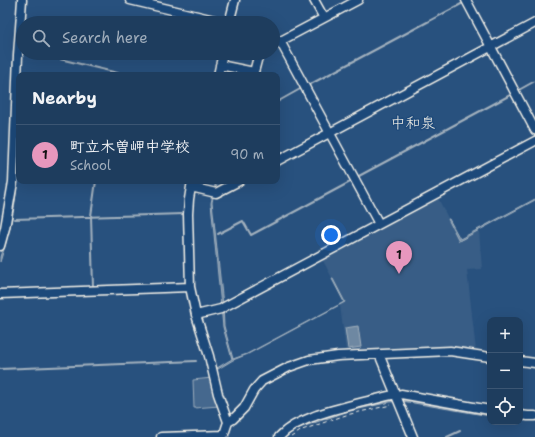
<!DOCTYPE html>
<meta charset="utf-8">
<style>
:root{--surface:#1e3d5e;--page:#264464;--text:#f1f3f6;--muted:#a1aebc;--line:#3c5673;--accent:#e797bd}
body{margin:0;font-family:"Shantell Sans","Klee One",sans-serif;background:var(--page);color:var(--text)}
.controls{position:absolute;right:12px;bottom:12px;display:grid;overflow:hidden;border-radius:8px;box-shadow:0 4px 16px #0002}
.controls button{width:36px;height:36px;display:grid;place-items:center;padding:0;border:0;border-bottom:1px solid var(--line);background:var(--surface);color:var(--text);font:20px sans-serif}
.you{position:absolute;left:331px;top:235px;width:14px;height:14px;margin:-10px;border:3px solid #fff;border-radius:50%;background:#1a73e8;box-shadow:0 0 0 6px #1a73e833}
.badge{display:grid;place-items:center;width:26px;height:26px;border-radius:50%;background:var(--accent);color:#111;font-size:13px;font-weight:700}
.pin{position:absolute;translate:-50% -33px;filter:drop-shadow(0 1px 2px #0008)}
.pin::after{content:'';position:absolute;top:21px;width:14px;height:12px;background:inherit;clip-path:polygon(0 0,100% 0,50% 100%)}
.list{margin:0;padding:0;list-style:none}
h2{display:flex;justify-content:space-between;align-items:center;height:52px;margin:0;padding:0 16px;font-size:17px}
h2 small{font-size:13px;font-weight:400;color:var(--muted)}
.list li{display:grid;grid-template-columns:26px 1fr auto;gap:12px;align-items:center;box-sizing:border-box;height:60px;padding:0 16px;border-top:1px solid var(--line)}
.list b{display:block;font-size:15px;white-space:nowrap}
.list p{margin:0;font-size:13px;white-space:nowrap;color:var(--muted)}
.list em{font-size:13px;font-style:normal;color:var(--muted)}
.icon{flex:none;width:22px;height:22px;fill:none;stroke:currentColor;stroke-width:2;stroke-linecap:round;stroke-linejoin:round}
.map{position:relative;flex:none;width:535px;height:437px;overflow:hidden}
.search{position:absolute;background:var(--surface);box-shadow:0 4px 16px #0002;left:16px;top:16px;width:264px;height:44px;display:flex;align-items:center;gap:10px;box-sizing:border-box;padding:0 14px;border-radius:22px;color:var(--muted);font-size:15px}
.panel{position:absolute;background:var(--surface);box-shadow:0 4px 16px #0002;left:16px;top:72px;width:264px;height:112px;border-radius:8px}
.map>svg:first-child{display:block}
.built{fill:#375d86}
.green{fill:#45688e;stroke:#9cacbb}
.water{fill:#6e88a2;stroke:#a4b2be}
.lines{fill:none;stroke-linecap:round;stroke-linejoin:round}
.stream{stroke:#a4b2be;stroke-width:2}
.minor-casing{stroke:#f4f1e8;stroke-width:11}
.path{stroke:#f4f1e8;stroke-width:1;stroke-dasharray:4 3;stroke-linecap:butt}
.minor{stroke:#1f4a7a;stroke-width:8}
.labels{text-anchor:middle;dominant-baseline:central;stroke-width:3;stroke-linejoin:round;paint-order:stroke}
.neighbourhood-label{font-size:15px;fill:#f4f1e8;stroke:#1f4a7a}
</style>
<div class="map">
<svg width="535" height="437" viewBox="0 0 535 437">
<rect width="100%" height="100%" fill="#28517e"/>
<filter id="ink" filterUnits="userSpaceOnUse"><feTurbulence type="fractalNoise" baseFrequency=".025" numOctaves="2"/><feDisplacementMap in="SourceGraphic" scale="8" xChannelSelector="R" yChannelSelector="G"/><feConvolveMatrix kernelMatrix="1 2 1 2 8 2 1 2 1" color-interpolation-filters="sRGB"/></filter>
<g filter="url(#ink)">
<path class="built" d="M 437,196 L 459,240 L 479,230 L 482,269 L 467,270 L 476,351 L 346,353 L 340,305 L 345,302 L 321,257 Z"/>
<path class="green" d="M 212,378 L 219,406 L 194,408 L 193,380 Z"/>
<path class="water" d="M 19,101 C 19,129 19,157 17,184 C 15,211 8,237 0,262 L 0,257 L 9,228 Z
M 216,181 L 217,181 L 212,202 L 223,305 L 224,326 L 233,359 L 247,354 L 344,302 L 332,279 L 333,279 L 345,302 L 248,354 L 233,360 L 218,369 L 217,368 L 232,359 L 223,327 L 211,203 Z
M 535,199 L 535,200 L 459,241 L 448,219 L 449,219 L 460,239 Z
M 358,326 L 361,347 L 348,349 L 345,328 Z
M 395,399 L 402,399 L 490,414 L 490,416 L 402,401 L 390,402 L 346,412 L 302,427 L 293,431 L 286,437 L 283,437 L 301,425 L 346,410 Z"/>
<g class="lines">
<path class="stream" d="M 35,53 L 126,75
M 307,86 L 465,2
M 517,91 L 535,81
M 277,102 L 302,88
M 357,177 L 514,93
M 14,219 L 184,214
M 218,234 L 243,221 L 251,235 L 352,181
M 93,287 L 91,216 L 96,181
M 0,369 L 196,361
M 447,437 L 460,431"/>
<defs>
<path id="minor" d="M 130,0 L 227,23
M 314,0 L 324,18
M 466,0 L 535,130
M 229,23 L 235,0
M 280,41 L 379,224
M 273,45 L 358,0
M 220,65 L 254,72 L 259,53
M 218,75 L 223,53
M 277,161 L 535,23
M 192,181 L 189,199 L 188,214 L 190,287 L 196,315 L 209,356 L 218,394 L 228,422 L 223,437
M 191,187 L 216,193 L 239,181
M 0,246 L 5,228 L 13,182 L 18,55 L 22,0
M 0,294 L 190,287
M 196,315 L 221,309 L 224,307 L 535,141
M 379,354 L 413,437
M 520,361 L 535,363
M 397,396 L 401,394 L 490,410
M 520,415 L 528,416 L 535,416
M 228,422 L 233,419 L 244,408 L 254,390 L 262,381 L 289,367 L 309,360 L 338,356 L 450,351 L 490,357
M 161,437 L 224,435
M 279,437 C 290,425 303,421 317,415 C 343,406 369,401 396,394"/>
</defs>
<use href="#minor" class="minor-casing"/>
<path class="path" d="M 291,437 L 302,430 L 346,415 L 391,405"/>
<use href="#minor" class="minor"/>
</g>
</g>
<g class="labels">
<g class="neighbourhood-label">
<text x="413" y="123">中和泉</text>
</g>
</g>
</svg>
<div class="controls">
<button>+</button>
<button>−</button>
<button><svg class="icon" aria-label="locate" viewBox="0 0 24 24"><circle cx="12" cy="12" r="6"/><path d="M12 2v4M12 18v4M2 12h4M18 12h4"/></svg></button>
</div>
<div class="you"></div>
<div class="pin badge" style="left:399px;top:274px">1</div>
<div class="search"><svg class="icon" aria-label="search" viewBox="0 0 24 24"><circle cx="10" cy="10" r="6"/><path d="M15 15l6 6"/></svg>Search here</div>
<section class="panel">
<h2>Nearby<small></small></h2>
<ul class="list">
<li><span class="badge">1</span><div><b>町立木曽岬中学校</b><p>School</p></div><em>90 m</em></li>
</ul>
</section>
</div>
